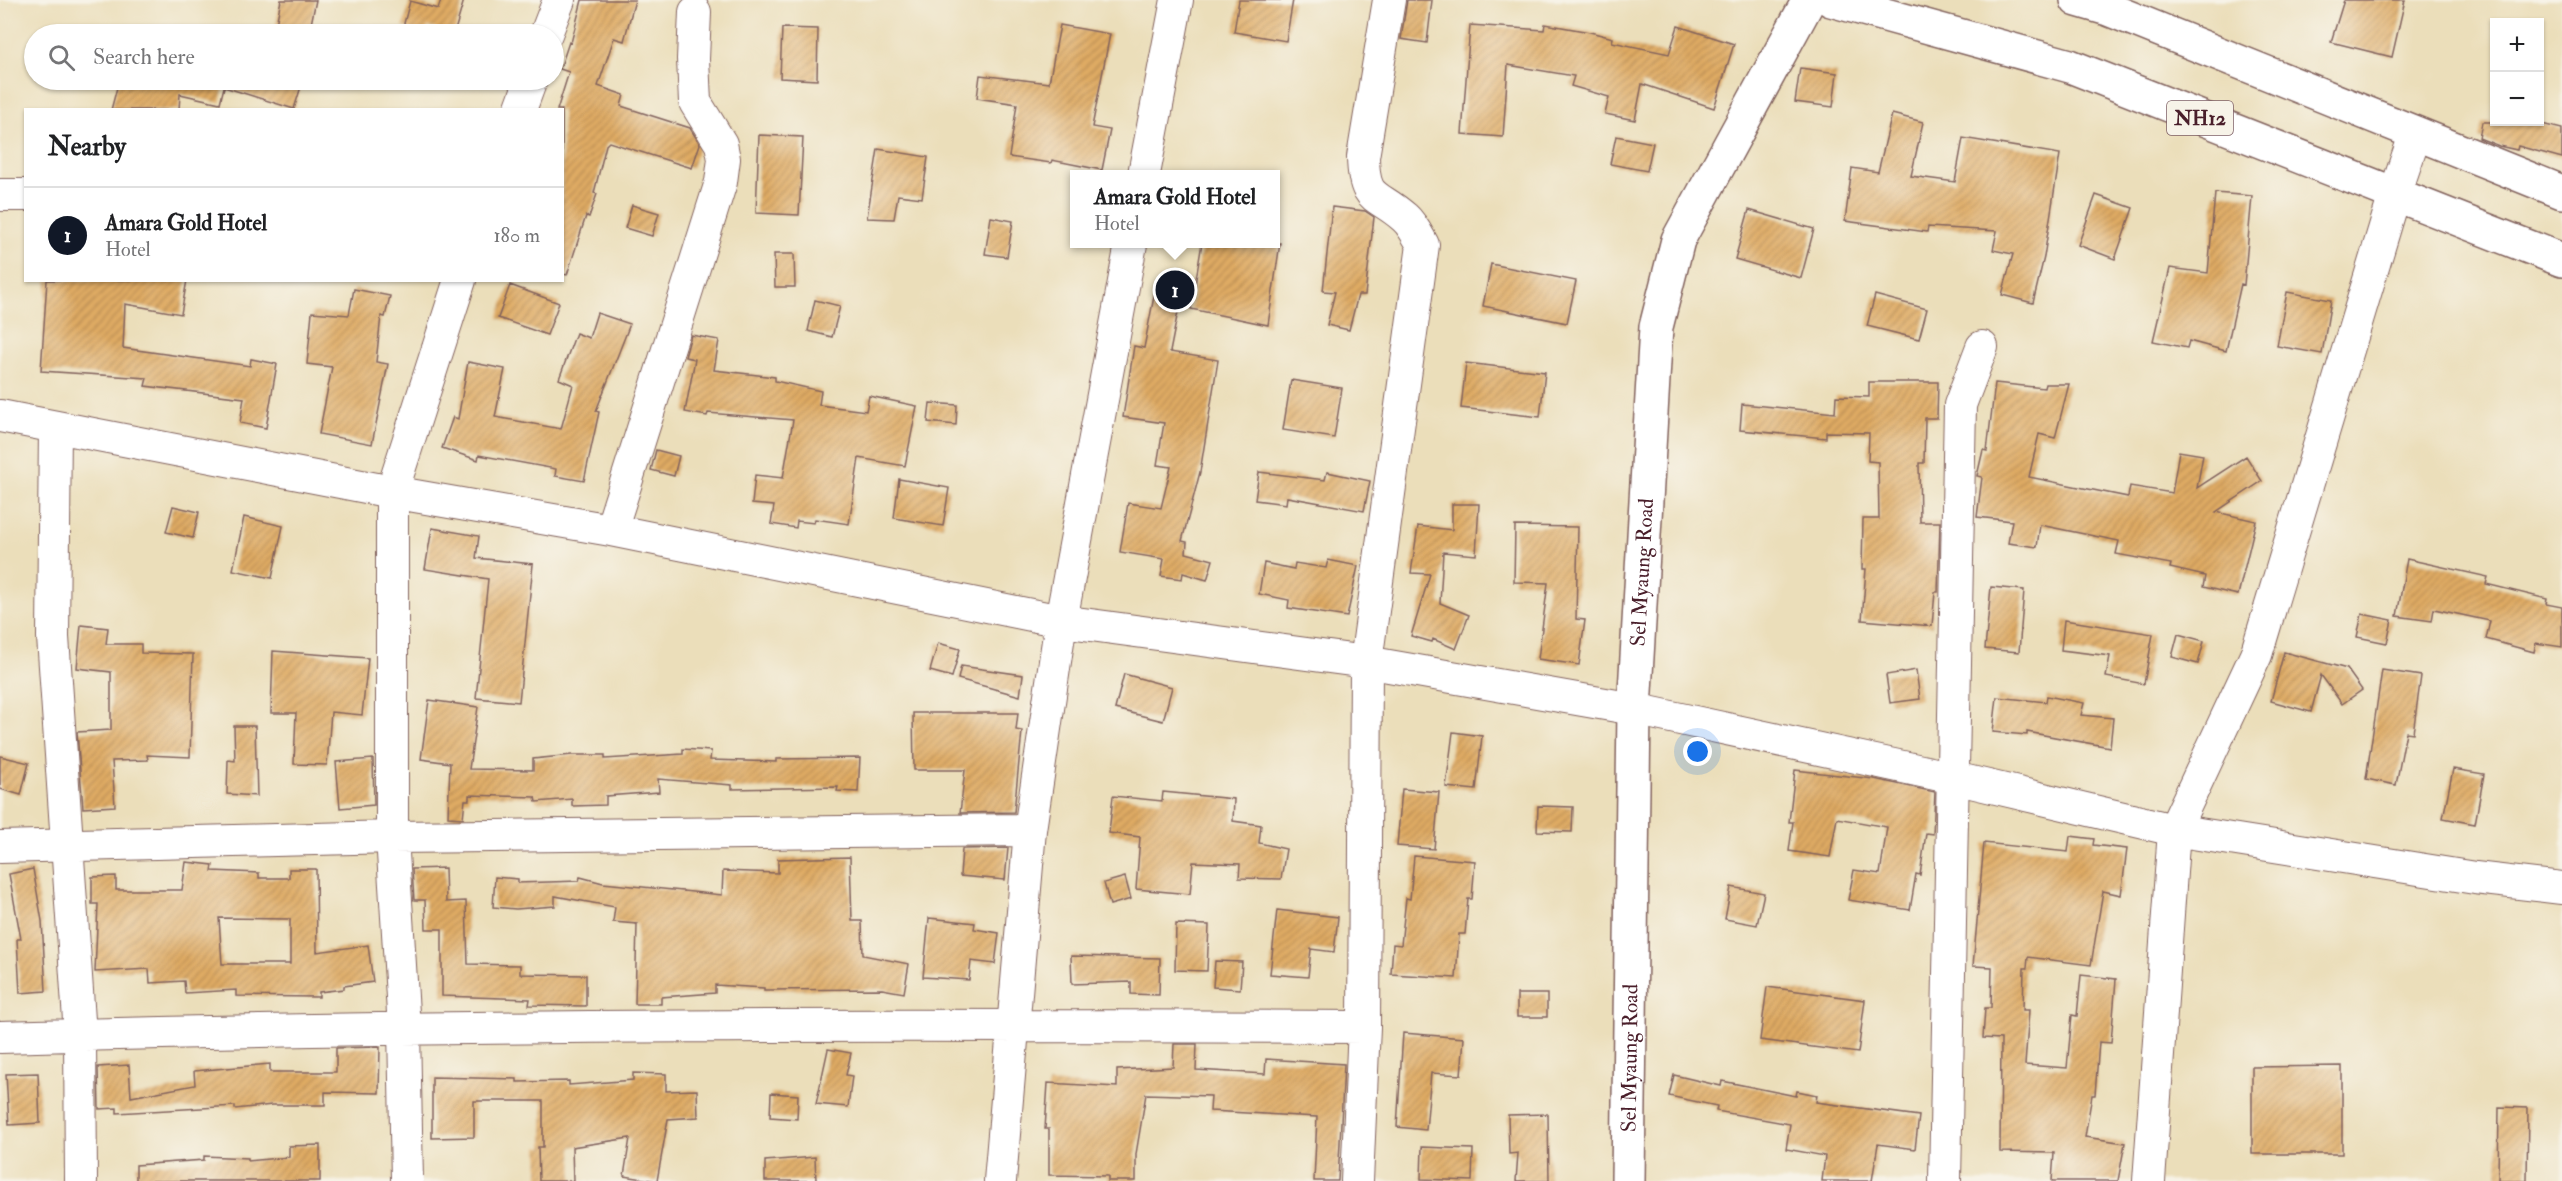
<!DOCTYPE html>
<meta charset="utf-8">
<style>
:root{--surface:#fff;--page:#f2f2f2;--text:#202124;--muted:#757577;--line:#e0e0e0;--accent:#111827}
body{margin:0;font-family:"IM FELL Double Pica",serif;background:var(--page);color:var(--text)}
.controls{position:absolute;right:18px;top:18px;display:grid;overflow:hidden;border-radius:0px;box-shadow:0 2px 4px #0004}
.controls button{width:54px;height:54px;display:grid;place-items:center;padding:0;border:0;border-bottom:2px solid var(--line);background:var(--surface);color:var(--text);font:30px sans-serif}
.you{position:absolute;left:1698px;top:752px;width:21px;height:21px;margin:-15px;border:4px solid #fff;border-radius:50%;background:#1a73e8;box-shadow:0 0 0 9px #1a73e833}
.badge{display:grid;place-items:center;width:39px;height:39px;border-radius:50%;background:var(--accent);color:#fff;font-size:20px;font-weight:700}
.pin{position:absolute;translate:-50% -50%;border:3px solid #fff;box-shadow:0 2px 6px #0006}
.popup{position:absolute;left:1070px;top:170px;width:210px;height:78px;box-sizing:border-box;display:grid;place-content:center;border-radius:0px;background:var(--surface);filter:drop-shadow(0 2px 4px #0005);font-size:20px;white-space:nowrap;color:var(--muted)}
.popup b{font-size:22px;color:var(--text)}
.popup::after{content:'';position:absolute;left:50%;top:100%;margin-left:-12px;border:12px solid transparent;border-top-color:var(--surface)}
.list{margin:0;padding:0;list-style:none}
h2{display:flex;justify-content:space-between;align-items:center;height:78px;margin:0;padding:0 24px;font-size:26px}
h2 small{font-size:20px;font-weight:400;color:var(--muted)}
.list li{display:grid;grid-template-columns:39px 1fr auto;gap:18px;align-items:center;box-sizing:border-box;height:96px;padding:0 24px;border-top:2px solid var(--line)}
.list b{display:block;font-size:22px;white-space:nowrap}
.list p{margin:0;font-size:20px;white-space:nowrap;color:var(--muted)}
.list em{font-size:20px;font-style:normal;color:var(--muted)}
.icon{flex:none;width:33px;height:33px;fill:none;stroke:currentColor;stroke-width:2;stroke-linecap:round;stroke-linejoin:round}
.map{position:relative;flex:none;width:2562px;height:1181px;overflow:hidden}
.search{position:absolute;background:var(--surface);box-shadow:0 2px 4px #0004;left:24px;top:24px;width:540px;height:66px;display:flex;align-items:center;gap:15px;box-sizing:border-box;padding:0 21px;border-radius:33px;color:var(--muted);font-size:22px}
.panel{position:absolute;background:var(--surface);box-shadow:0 2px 4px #0004;left:24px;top:108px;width:540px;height:174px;border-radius:0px}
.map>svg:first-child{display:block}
.building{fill:url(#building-hatch);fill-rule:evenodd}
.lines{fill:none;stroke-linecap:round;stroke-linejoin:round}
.minor-casing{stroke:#82625d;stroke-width:34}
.major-casing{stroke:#82625d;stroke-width:36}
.highway-casing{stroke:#82625d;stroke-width:36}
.minor{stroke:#fff;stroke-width:32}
.major{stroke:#fff;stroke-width:33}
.highway{stroke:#fff;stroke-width:33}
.labels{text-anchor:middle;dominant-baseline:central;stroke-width:6;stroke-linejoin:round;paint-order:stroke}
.shield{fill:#f7f3e8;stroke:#7e5f64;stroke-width:1.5}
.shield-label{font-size:20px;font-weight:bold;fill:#4a1f2b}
.street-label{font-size:21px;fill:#4a1f2b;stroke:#f7f3e8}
</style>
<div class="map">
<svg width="2562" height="1181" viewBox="0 0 2562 1181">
<defs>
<pattern id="building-hatch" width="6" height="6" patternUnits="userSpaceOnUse" patternTransform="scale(1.5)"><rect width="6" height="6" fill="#dfab63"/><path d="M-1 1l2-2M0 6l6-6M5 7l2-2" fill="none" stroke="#b78b52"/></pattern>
</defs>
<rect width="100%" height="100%" fill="#f7f3e8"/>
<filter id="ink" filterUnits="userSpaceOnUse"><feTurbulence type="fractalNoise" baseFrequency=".0167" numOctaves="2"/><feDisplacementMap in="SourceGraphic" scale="12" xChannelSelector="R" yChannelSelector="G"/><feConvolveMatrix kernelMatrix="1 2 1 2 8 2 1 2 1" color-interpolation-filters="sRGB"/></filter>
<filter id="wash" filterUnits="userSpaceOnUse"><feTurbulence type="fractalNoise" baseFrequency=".008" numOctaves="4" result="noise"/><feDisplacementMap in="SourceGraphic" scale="24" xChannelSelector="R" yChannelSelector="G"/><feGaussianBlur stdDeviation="1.35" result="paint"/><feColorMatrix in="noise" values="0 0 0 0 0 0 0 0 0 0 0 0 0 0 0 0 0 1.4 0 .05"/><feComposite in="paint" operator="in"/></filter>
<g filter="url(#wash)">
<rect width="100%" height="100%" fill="#ebdeba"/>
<g id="blocks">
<path class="building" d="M 281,0 L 316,0 L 309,34 L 274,34 Z
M 441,0 L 464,0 L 454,34 L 428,27 L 426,34 L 403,27 L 410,1 L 438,9 Z
M 582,0 L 635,0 L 624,41 L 614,38 L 598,86 L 624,95 L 621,106 L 690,128 L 700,144 L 692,168 L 609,142 L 606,145 L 594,193 L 597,194 L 589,217 L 586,216 L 567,275 L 562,274 L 562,110 L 557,110 L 569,72 L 560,69 L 569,42 L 571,43 Z
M 1239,0 L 1293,0 L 1286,41 L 1234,32 Z
M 1407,0 L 1432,0 L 1427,43 L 1401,39 Z
M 2344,0 L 2405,0 L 2392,57 L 2331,42 Z
M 1545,24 L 1590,32 L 1613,38 L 1612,42 L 1669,54 L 1678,26 L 1734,44 L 1714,108 L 1642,84 L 1635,120 L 1605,114 L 1609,97 L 1571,86 L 1574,76 L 1508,65 L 1503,137 L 1462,134 L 1470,25 L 1544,30 Z
M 1060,25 L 1110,34 L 1092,127 L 1110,130 L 1102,170 L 1052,160 L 1051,163 L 1009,157 L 1017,104 L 977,98 L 980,75 L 1049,83 Z
M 782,28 L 818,29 L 817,80 L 780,78 Z
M 1800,68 L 1837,73 L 1833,107 L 1795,102 Z
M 119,80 L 303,80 L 294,109 L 224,87 L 220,103 L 180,94 L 179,110 L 111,110 Z
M 1892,114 L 1923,122 L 1911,176 L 1955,182 L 1963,138 L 2060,154 L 2044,257 L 2033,303 L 2002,295 L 2013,254 L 1993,250 L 1997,231 L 1928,227 L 1927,232 L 1845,221 L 1852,168 L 1878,172 Z
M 2482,122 L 2534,122 L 2562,129 L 2562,158 L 2518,146 L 2517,150 L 2499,146 L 2479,138 Z
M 759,135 L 803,137 L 799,215 L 756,213 Z
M 1616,136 L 1653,143 L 1647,171 L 1610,164 Z
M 878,149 L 928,157 L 922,198 L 898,195 L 894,219 L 867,218 Z
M 2215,193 L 2252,196 L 2244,285 L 2241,284 L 2226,351 L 2189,341 L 2187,348 L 2153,341 L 2170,268 L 2208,273 Z
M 2096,195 L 2133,208 L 2115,259 L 2078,245 Z
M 632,205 L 659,213 L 652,236 L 625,228 Z
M 1332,207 L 1365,211 L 1374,217 L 1365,295 L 1358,295 L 1349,330 L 1327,325 L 1335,292 L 1323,291 Z
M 1749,210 L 1814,229 L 1801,278 L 1735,259 Z
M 991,217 L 1013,221 L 1007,257 L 985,254 Z
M 1202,243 L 1280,243 L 1268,325 L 1191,309 Z
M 774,254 L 794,254 L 795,287 L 775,287 Z
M 1491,264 L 1576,281 L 1567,323 L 1483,306 Z
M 47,280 L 187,280 L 181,314 L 125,304 L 123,348 L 250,366 L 251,359 L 277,364 L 266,428 L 240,423 L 244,398 L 145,386 L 147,378 L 41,371 Z
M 510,285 L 559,303 L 547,335 L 498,318 Z
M 1156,286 L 1182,291 L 1170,352 L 1218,360 L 1200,472 L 1182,541 L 1187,542 L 1186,553 L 1213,560 L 1207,580 L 1183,573 L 1182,579 L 1161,576 L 1164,559 L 1120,552 L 1128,503 L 1161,508 L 1171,467 L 1157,465 L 1164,423 L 1123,417 L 1134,346 L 1144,348 Z
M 354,289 L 390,296 L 385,317 L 381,316 L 376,362 L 388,364 L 372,444 L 319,434 L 332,367 L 307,364 L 312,312 L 349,315 Z
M 2287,292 L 2331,300 L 2322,354 L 2277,346 Z
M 1875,295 L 1927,309 L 1919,339 L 1867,326 Z
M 815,300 L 840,306 L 832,337 L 808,331 Z
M 597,313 L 630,324 L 596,411 L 599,412 L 584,481 L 555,476 L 556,469 L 479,455 L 478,460 L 442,448 L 453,417 L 458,419 L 468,362 L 505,369 L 495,417 L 561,429 L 573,385 L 559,379 L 576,333 L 589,338 Z
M 691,335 L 719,340 L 714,370 L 775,377 L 775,381 L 821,391 L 819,405 L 866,411 L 869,396 L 917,406 L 905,466 L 859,458 L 849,524 L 815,519 L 814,523 L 797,521 L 796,528 L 771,524 L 774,506 L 752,504 L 755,475 L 783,478 L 793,420 L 708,413 L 707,416 L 685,412 L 695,359 L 685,357 Z
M 1466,363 L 1545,372 L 1540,417 L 1461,408 Z
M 1291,380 L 1342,388 L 1334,438 L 1283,430 Z
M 1869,382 L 1938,382 L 1937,418 L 1925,418 L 1924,463 L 1919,463 L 1920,522 L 1940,522 L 1938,592 L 1935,592 L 1932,626 L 1862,620 L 1866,569 L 1862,569 L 1863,519 L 1879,519 L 1878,462 L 1868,461 L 1869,433 L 1826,432 L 1826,438 L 1740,430 L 1742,404 L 1835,413 L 1836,396 L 1869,397 Z
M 1995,383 L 2044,388 L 2045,384 L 2069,384 L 2055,438 L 2039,434 L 2029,477 L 2128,497 L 2130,486 L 2172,493 L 2179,451 L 2203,455 L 2197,488 L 2246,456 L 2262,481 L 2216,512 L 2256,521 L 2238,595 L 2203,587 L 2205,576 L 2170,568 L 2171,564 L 2116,554 L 2119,541 L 2040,525 L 2037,547 L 2008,543 L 2012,521 L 1977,517 L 1982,477 L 1977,476 L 1983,450 L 1987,451 Z
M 930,403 L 957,405 L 956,425 L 928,422 Z
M 656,450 L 679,456 L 674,476 L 651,470 Z
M 1259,472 L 1325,480 L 1327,472 L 1370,481 L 1364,511 L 1287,497 L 1286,504 L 1255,500 Z
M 899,479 L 949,488 L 943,526 L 894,518 Z
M 1452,504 L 1479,504 L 1476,555 L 1443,552 L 1440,603 L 1469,615 L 1456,649 L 1433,639 L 1432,642 L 1411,636 L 1430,574 L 1411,573 L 1418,526 L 1452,530 Z
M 173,506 L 199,512 L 193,538 L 166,532 Z
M 244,517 L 283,526 L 272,578 L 233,570 Z
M 1515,526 L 1578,527 L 1576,619 L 1585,620 L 1579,665 L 1538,659 L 1548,583 L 1514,582 Z
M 432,528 L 479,536 L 476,558 L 533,564 L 519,702 L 476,698 L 488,579 L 425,569 Z
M 2407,559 L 2488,577 L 2486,584 L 2547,599 L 2546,604 L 2562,607 L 2562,647 L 2536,643 L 2534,652 L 2486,639 L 2490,621 L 2434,609 L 2432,621 L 2397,616 Z
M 1328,560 L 1358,566 L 1347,617 L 1288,608 L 1289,600 L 1259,594 L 1264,563 L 1294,569 L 1295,563 L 1326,568 Z
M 1991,587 L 2024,590 L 2019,652 L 1985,649 Z
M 2362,614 L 2392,620 L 2387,643 L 2357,637 Z
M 2064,620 L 2153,634 L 2144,684 L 2106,677 L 2110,656 L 2061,650 Z
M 81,625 L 108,628 L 106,644 L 141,644 L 141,653 L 193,654 L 190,757 L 147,755 L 148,760 L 112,761 L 115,806 L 83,808 L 77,732 L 111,730 L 111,672 L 77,668 Z
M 2178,634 L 2204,641 L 2198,664 L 2172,657 Z
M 938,643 L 960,649 L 952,677 L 930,671 Z
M 273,651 L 368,658 L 362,715 L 331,712 L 327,765 L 294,764 L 296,713 L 271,713 Z
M 2284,652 L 2347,669 L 2362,690 L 2342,704 L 2321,675 L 2311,712 L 2271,701 Z
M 961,666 L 1023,675 L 1020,696 L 958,679 Z
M 1916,670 L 1920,699 L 1890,703 L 1886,675 Z
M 2382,670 L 2421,676 L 2413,733 L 2406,732 L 2396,785 L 2366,779 Z
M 1124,674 L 1172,687 L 1163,721 L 1115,709 Z
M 2047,696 L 2084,703 L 2081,715 L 2113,718 L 2110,747 L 2027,732 L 2027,735 L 1993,732 L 1997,697 L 2046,702 Z
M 429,700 L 478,707 L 469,769 L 533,770 L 533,759 L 572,755 L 605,755 L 605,759 L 683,754 L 683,749 L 711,751 L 710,760 L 776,762 L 776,759 L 860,758 L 858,792 L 837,791 L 838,787 L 732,789 L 732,785 L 658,779 L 659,792 L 606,796 L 606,805 L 572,806 L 572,799 L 536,802 L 535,797 L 469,795 L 469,800 L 465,800 L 463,818 L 448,817 L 450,763 L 421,759 Z
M 913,713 L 1018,713 L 1016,730 L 1022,731 L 1014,812 L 960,813 L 965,770 L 914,770 Z
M 234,726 L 255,726 L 257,796 L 227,794 L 228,760 L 235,761 Z
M 1453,732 L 1482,736 L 1476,790 L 1446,787 Z
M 0,756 L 29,763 L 21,795 L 0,789 Z
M 373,759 L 374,805 L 340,808 L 336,762 Z
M 2453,769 L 2484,774 L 2475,824 L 2443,818 Z
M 1795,770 L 1874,779 L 1935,792 L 1933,834 L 1926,833 L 1920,875 L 1916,874 L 1910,910 L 1848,900 L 1854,870 L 1880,874 L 1887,827 L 1837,818 L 1830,857 L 1789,851 L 1793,822 L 1789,822 Z
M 1402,789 L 1439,792 L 1434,849 L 1397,846 Z
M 1163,792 L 1234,799 L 1233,821 L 1261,825 L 1259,843 L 1286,849 L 1281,879 L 1239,878 L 1240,864 L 1193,862 L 1190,894 L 1136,889 L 1140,837 L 1109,833 L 1113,796 L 1162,801 Z
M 1538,806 L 1573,807 L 1572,832 L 1537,831 Z
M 2070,836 L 2094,839 L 2093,845 L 2127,849 L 2121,895 L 2103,891 L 2091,965 L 2028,957 L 2027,968 L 2024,968 L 2023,1010 L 2029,1010 L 2025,1065 L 2067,1068 L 2072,1015 L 2077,1016 L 2081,975 L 2116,979 L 2111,1043 L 2099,1042 L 2095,1095 L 2092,1095 L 2085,1137 L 2125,1143 L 2118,1181 L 2052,1181 L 2054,1153 L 2000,1152 L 2001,1039 L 1983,1038 L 1985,1008 L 1991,1008 L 1992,967 L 1973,966 L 1984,843 L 2068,852 Z
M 1008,848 L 1005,880 L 960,876 L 962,849 Z
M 1414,856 L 1475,861 L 1472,899 L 1468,899 L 1465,934 L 1459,934 L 1456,978 L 1391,974 L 1393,944 L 1401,945 L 1406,898 L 1410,899 Z
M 850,857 L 852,921 L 862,921 L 863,955 L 909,964 L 904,993 L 882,989 L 764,990 L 764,988 L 715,985 L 715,993 L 661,997 L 661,1004 L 635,1004 L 637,924 L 613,922 L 615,907 L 555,896 L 555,906 L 516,909 L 493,907 L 495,877 L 518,879 L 518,883 L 579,881 L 580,877 L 603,883 L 722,895 L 723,871 L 778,873 L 778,859 Z
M 186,862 L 213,865 L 212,871 L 259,873 L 259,878 L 289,878 L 289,869 L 316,869 L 317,952 L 368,945 L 373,982 L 344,986 L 344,989 L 319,992 L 319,997 L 236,996 L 236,990 L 185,993 L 184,981 L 150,983 L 149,969 L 95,972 L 98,904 L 92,904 L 92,877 L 116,876 L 116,890 L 182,890 ZM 219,918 L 290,919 L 290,964 L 222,964 Z
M 445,868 L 446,902 L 466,901 L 468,964 L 520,965 L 520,974 L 586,975 L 586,1006 L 529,1005 L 530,999 L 442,996 L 442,929 L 426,929 L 425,900 L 414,900 L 412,869 Z
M 33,869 L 42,921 L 46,991 L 20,993 L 17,939 L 21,939 L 9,874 Z
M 1125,877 L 1131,899 L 1110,905 L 1104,883 Z
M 1731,887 L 1764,893 L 1757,925 L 1725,919 Z
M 1277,910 L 1338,917 L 1334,952 L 1311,949 L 1308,977 L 1270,974 Z
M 929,918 L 975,923 L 974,929 L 999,933 L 995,964 L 971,961 L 969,980 L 923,977 Z
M 1176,924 L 1209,925 L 1207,971 L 1175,970 Z
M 1071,956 L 1160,958 L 1159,995 L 1131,994 L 1131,982 L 1072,984 Z
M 1215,961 L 1242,962 L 1240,989 L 1213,987 Z
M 1767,987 L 1865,1000 L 1858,1053 L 1760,1040 Z
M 1517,994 L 1547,994 L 1547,1017 L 1517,1017 Z
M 1403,1033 L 1464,1038 L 1461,1075 L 1431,1073 L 1426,1130 L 1397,1127 Z
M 1174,1044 L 1197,1044 L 1196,1070 L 1265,1074 L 1266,1059 L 1344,1064 L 1338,1181 L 1314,1181 L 1317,1117 L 1210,1111 L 1211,1096 L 1146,1094 L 1136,1154 L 1136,1181 L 1108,1181 L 1108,1176 L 1049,1175 L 1049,1129 L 1045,1129 L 1048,1083 L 1117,1087 L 1117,1070 L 1173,1067 Z
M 380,1047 L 379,1093 L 325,1092 L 325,1105 L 272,1105 L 235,1109 L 235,1106 L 117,1113 L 117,1108 L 99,1109 L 98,1067 L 129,1065 L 131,1097 L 195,1085 L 194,1071 L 270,1064 L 270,1072 L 336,1072 L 336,1048 Z
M 828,1049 L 851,1053 L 846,1075 L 852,1076 L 848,1107 L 816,1104 Z
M 2342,1066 L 2342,1154 L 2252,1154 L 2252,1067 Z
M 38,1073 L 40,1123 L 9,1125 L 6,1074 Z
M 633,1073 L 666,1074 L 666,1091 L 697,1090 L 698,1117 L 668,1119 L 657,1181 L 624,1176 L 630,1138 L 572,1147 L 573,1181 L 539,1181 L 538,1147 L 543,1147 L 543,1101 L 474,1101 L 474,1137 L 432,1138 L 432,1077 L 517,1079 L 517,1082 L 569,1081 L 569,1085 L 633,1080 Z
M 1674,1075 L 1721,1086 L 1722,1081 L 1796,1096 L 1797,1091 L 1817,1095 L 1816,1102 L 1919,1116 L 1915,1149 L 1878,1144 L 1872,1181 L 1822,1181 L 1825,1156 L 1786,1149 L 1790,1124 L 1716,1111 L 1717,1106 L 1669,1096 Z
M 771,1093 L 798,1095 L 797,1119 L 770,1117 Z
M 2499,1107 L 2528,1108 L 2527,1181 L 2498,1181 Z
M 1548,1114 L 1549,1181 L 1516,1181 L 1518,1153 L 1509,1154 L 1508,1115 Z
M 320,1145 L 320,1181 L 136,1181 L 136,1165 L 204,1160 L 204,1156 L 248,1158 L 248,1161 L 289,1157 L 289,1146 Z
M 1422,1147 L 1473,1149 L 1472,1181 L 1421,1179 Z
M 815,1157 L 816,1181 L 765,1181 L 765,1161 Z"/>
</g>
</g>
<g filter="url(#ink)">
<use href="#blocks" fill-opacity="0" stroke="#82625d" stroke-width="1.5"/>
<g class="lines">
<defs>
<path id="minor" d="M 546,34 L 559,0
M 520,110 L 531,80
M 1144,174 L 1177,0
M 0,195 L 26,195
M 0,416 L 392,492 L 611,530 L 1061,621 L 1366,662 L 1634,709 L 1954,778 L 2174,830 L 2475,878 L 2562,888
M 55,427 L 53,637 L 80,1035 L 81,1181
M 611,530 L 721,182 L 724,159 L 721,144 L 695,102 L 693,59 L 695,12
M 0,847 L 392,837 L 1030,830
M 0,1037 C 455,1024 910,1025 1364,1027
M 407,1181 L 404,1029 L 392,837 L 392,492 L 460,280
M 1000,1181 L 1030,830 L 1061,621 L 1131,244
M 1357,1181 L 1364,1027 L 1366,662 L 1423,245 C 1418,236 1412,224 1405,218 C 1376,192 1364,203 1363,157 L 1389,0
M 1945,1181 L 1960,405 L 1982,347
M 2149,1181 L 2174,830 L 2256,655 L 2395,194 L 2415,135"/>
<g id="major">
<path id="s1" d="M 1628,1181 L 1634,709 L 1656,327 L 1678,240 L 1809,0"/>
</g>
<path id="highway" d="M 1831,0 L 2070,66 L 2562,260
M 2077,0 L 2108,9 L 2562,192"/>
</defs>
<use href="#minor" class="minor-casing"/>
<use href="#major" class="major-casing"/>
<use href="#highway" class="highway-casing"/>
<use href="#minor" class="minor"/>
<use href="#major" class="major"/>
<use href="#highway" class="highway"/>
</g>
</g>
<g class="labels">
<rect class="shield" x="2167" y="101" width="66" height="34" rx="4.5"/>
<g class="shield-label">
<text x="2200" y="118">NH12</text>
</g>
<g class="street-label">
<text stroke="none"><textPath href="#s1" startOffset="609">Sel Myaung Road</textPath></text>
<text stroke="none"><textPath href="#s1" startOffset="123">Sel Myaung Road</textPath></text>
</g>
</g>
</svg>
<div class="controls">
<button>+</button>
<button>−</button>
</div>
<div class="you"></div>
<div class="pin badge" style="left:1175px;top:290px">1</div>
<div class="popup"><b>Amara Gold Hotel</b>Hotel</div>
<div class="search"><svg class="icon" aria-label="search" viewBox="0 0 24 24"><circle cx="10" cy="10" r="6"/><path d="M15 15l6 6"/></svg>Search here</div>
<section class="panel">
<h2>Nearby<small></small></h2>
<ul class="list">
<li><span class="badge">1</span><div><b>Amara Gold Hotel</b><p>Hotel</p></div><em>180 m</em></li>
</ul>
</section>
</div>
